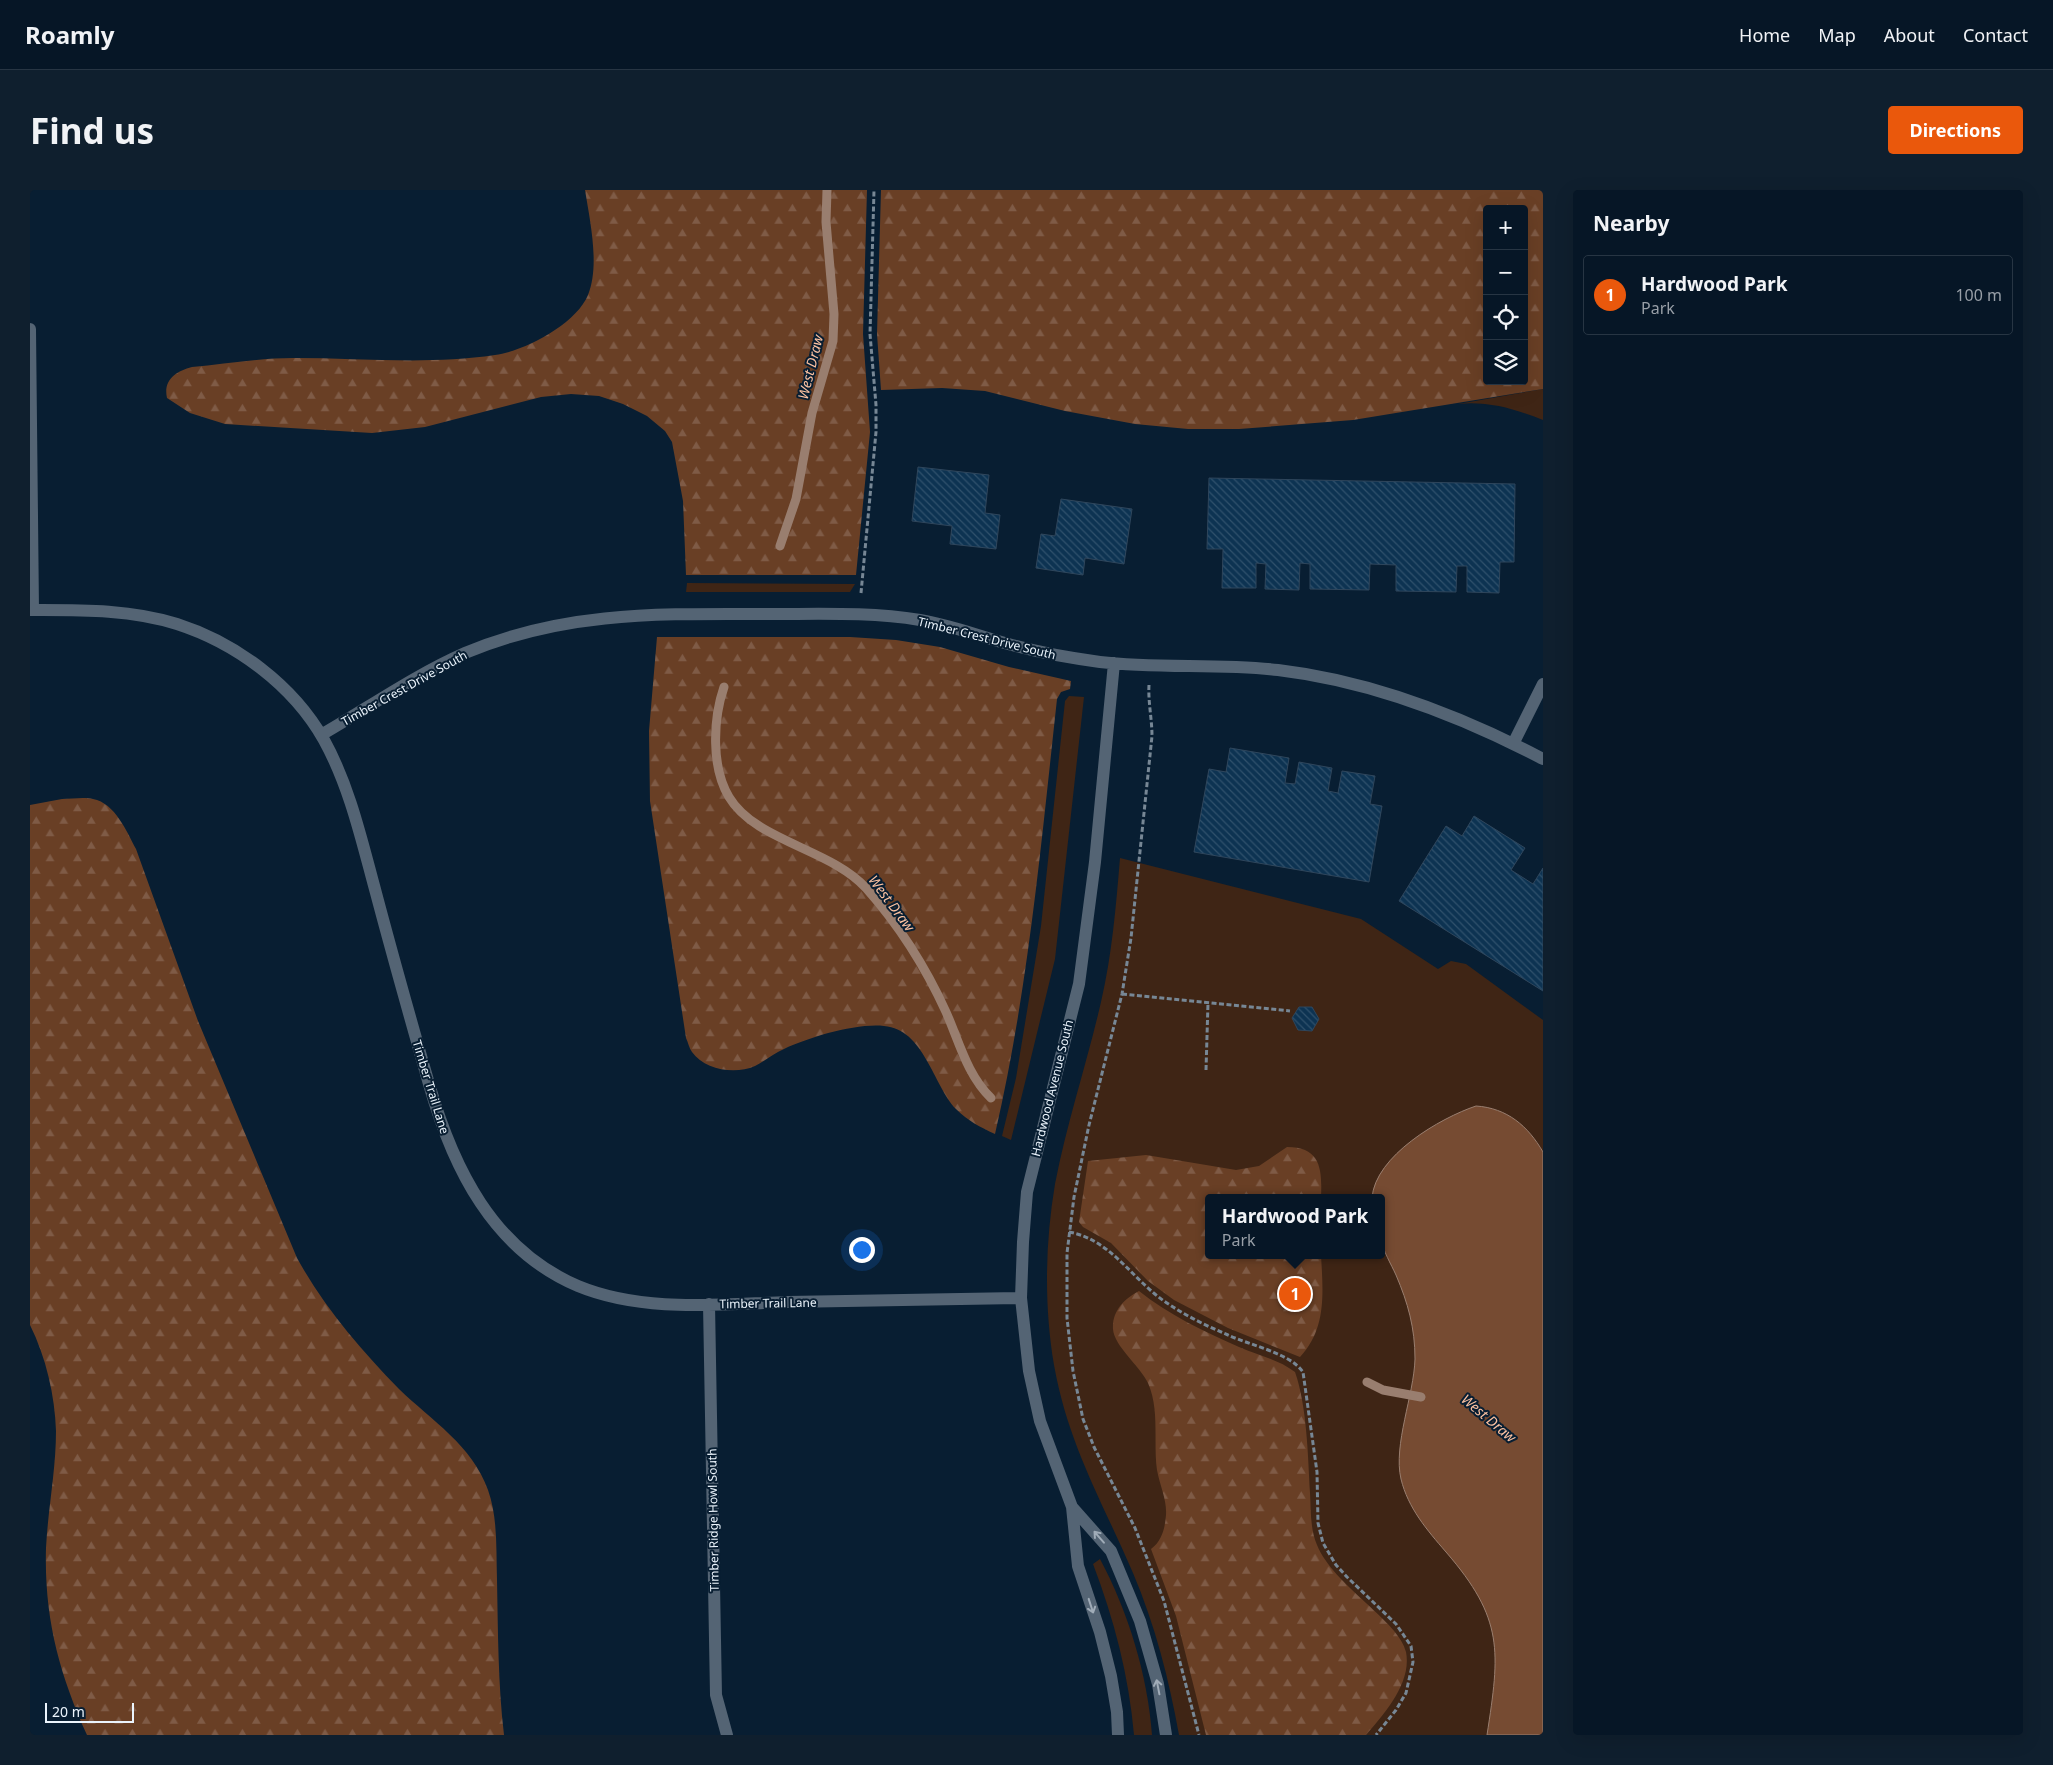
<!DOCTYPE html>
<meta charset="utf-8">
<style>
:root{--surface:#061626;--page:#0f1f2e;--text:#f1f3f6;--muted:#989fa7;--line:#273543;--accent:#ea580c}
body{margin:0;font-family:"Noto Sans",sans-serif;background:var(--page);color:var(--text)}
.controls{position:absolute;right:15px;top:15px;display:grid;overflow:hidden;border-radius:5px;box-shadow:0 5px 20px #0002}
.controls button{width:45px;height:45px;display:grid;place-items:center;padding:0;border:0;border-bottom:1px solid var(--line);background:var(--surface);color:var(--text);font:25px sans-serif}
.scale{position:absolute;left:15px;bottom:12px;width:89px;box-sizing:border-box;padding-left:5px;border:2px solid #ebf4fc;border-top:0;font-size:14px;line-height:18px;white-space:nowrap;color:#ebf4fc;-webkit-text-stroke:4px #081e32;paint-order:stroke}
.you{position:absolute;left:831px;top:1059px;width:18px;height:18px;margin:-12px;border:4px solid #fff;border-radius:50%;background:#1a73e8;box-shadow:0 0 0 8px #1a73e833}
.badge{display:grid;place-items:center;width:32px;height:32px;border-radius:50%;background:var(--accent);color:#fff;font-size:16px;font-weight:700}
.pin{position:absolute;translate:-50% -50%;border:2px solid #fff;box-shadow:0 1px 5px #0006}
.popup{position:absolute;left:1175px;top:1004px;width:180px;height:65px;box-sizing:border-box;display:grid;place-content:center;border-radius:5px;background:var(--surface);filter:drop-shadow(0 1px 4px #0005);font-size:16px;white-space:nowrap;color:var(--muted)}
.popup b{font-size:19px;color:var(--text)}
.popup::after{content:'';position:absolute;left:50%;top:100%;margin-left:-10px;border:10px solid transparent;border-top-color:var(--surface)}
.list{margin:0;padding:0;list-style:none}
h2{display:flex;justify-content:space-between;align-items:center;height:65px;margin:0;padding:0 20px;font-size:21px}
h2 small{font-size:16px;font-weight:400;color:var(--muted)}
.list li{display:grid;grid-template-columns:32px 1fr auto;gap:15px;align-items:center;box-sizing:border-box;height:80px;margin:0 10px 10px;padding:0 10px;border:1px solid var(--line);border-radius:5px}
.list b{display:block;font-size:19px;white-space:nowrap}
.list p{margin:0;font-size:16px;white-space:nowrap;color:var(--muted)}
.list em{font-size:16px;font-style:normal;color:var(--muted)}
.icon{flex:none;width:28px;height:28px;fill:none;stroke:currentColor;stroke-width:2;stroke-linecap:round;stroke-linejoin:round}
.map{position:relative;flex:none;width:1513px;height:1545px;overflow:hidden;border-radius:5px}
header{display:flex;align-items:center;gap:30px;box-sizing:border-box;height:70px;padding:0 25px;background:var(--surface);border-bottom:1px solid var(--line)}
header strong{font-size:24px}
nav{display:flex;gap:28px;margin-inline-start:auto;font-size:18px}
.intro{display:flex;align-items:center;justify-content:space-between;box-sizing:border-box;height:120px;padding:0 30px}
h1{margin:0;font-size:35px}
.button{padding:12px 22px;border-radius:5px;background:var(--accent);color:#fff;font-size:18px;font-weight:700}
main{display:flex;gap:30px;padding:0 30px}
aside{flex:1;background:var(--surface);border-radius:5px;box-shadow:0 5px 20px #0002}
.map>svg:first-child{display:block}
.green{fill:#3f2515;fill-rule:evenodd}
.forest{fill:url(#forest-firs);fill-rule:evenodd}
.water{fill:#764b32;stroke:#997e6f}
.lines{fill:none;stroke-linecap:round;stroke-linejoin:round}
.stream{stroke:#997e6f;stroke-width:9}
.building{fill:url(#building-back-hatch);stroke:#2f465c}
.path{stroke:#778795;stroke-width:3;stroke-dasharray:5 2.5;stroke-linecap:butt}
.minor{stroke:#546474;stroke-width:12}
.oneway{stroke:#a0acb8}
.labels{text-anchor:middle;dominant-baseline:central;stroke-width:4;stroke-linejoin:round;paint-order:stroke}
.street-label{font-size:12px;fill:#ebf4fc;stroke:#081e32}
.water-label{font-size:14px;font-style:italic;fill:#fcc2a1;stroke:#081e32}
</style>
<header>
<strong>Roamly</strong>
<nav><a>Home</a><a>Map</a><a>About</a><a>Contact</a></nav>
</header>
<div class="intro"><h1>Find us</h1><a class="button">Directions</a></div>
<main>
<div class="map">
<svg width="1513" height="1545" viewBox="0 0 1513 1545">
<defs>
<pattern id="forest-firs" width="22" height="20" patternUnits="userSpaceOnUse" patternTransform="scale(1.25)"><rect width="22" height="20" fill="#693f25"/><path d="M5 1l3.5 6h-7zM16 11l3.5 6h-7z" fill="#7f5b46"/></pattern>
<pattern id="building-back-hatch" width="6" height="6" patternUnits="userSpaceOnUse" patternTransform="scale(1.25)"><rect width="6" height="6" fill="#0d3352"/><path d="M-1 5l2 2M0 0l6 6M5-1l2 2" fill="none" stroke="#30516c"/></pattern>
</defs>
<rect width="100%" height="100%" fill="#081e32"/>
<path class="green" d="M 1513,199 L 1513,230 C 1485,219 1458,211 1428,214 Z
M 657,393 L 825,394 L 820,402 L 656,402 Z
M 1039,506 L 1054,507 L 1025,769 L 981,950 L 972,946 L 986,888 L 1011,736 L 1035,511 Z
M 1090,668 L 1331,729 L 1408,779 L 1421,771 L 1436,774 L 1513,830 L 1513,1545 L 1149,1545 C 1139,1489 1125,1435 1103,1383 C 1072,1311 1038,1254 1024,1175 C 1014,1116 1015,1053 1025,994 C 1037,932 1057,873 1071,812 C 1082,765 1086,716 1090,668 ZM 1179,1008 L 1351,1008 L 1351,1065 L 1179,1065 Z
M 1070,1369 C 1098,1421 1118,1486 1122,1545 L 1104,1545 C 1099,1486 1084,1429 1063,1374 Z"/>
<path class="forest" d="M 555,0 L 837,0 L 833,144 L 840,242 L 826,385 L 656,385 L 653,311 L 642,252 L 635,241 L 617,226 L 593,214 L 569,206 L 541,204 L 511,207 L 395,237 L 342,243 L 195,234 L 160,223 L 137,208 C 133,190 146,181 162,177 C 195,174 230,168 264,168 C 330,168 399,175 465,165 C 495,161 546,134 558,105 C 570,76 560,31 555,0 Z
M 851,0 L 1513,0 L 1513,199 L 1323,230 L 1209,239 L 1158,239 L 1105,234 L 1035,221 L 955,201 L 912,198 L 851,200 L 847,144 ZM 1457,19 L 1494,19 L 1494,191 L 1457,191 Z
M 627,447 L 820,447 L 866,450 L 910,457 L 979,477 L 1041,491 L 1040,499 L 1031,502 L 1027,509 C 1011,655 998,801 965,944 C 950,937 938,931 926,919 C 903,895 894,839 854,836 C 826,833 780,847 754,859 C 744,863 735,871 725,876 C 705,885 675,880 662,862 C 659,858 658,852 656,848 L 620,611 L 619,541 Z
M 32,609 C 42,609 54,607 63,609 C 85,613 97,642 106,659 L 168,831 L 267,1068 C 294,1117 330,1159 369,1199 C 402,1231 442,1255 458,1300 C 468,1328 466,1360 467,1390 C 468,1441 468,1494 474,1545 L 57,1545 C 29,1483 14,1427 16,1358 C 18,1319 26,1280 26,1241 C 25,1206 16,1167 0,1135 L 0,615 Z
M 1257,957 C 1292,957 1292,981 1291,1008 L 1179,1008 L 1179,1065 L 1291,1065 C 1293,1102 1297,1138 1270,1167 L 1198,1138 L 1144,1110 L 1118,1091 L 1081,1053 L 1053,1037 L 1049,1032 L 1058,971 L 1116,965 L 1206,980 L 1229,976 Z
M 1109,1101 C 1139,1125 1175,1142 1209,1157 C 1229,1166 1248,1169 1265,1182 C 1277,1216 1278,1267 1280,1303 C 1281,1320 1280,1339 1287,1355 C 1303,1395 1370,1432 1376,1462 C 1382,1493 1354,1524 1336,1545 L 1176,1545 L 1146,1426 L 1121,1359 C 1132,1351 1135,1338 1136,1325 C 1137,1310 1130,1296 1127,1280 C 1123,1252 1130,1220 1118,1193 C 1110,1176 1084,1156 1083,1139 C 1082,1121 1094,1109 1109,1101 Z"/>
<path class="water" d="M 1446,916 C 1477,918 1498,936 1513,962 L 1513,1545 L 1457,1545 C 1470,1461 1474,1429 1416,1362 C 1397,1340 1378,1318 1371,1289 C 1363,1255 1384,1205 1385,1169 C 1385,1138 1378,1113 1366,1085 C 1361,1074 1353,1061 1351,1049 C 1349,1037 1351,1021 1351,1008 L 1342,1008 C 1345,966 1410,928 1446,916 Z"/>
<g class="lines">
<path class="stream" d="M 750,356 L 766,309 L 782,223 L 803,151 L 804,124 L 796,32 L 797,0
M 694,497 C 683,529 681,577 699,607 C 725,651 801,659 836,698 C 868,734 896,778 916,822 C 929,851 937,885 961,908
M 1337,1192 L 1353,1200 L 1391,1207"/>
</g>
<path class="building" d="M 888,277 L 959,285 L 955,323 L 970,325 L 966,359 L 920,354 L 922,336 L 882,331 Z
M 1179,288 L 1485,294 L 1484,372 L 1470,372 L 1469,403 L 1437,402 L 1437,376 L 1427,376 L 1426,402 L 1366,401 L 1366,375 L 1340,374 L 1339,400 L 1280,399 L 1280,374 L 1270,373 L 1269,400 L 1235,399 L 1236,374 L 1226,373 L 1226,398 L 1192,398 L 1193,359 L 1177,359 Z
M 1031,309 L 1102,319 L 1094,374 L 1055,368 L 1053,385 L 1006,378 L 1011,344 L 1025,346 Z
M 1200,558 L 1259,568 L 1255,593 L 1265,594 L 1269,572 L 1302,578 L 1298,601 L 1308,603 L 1312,581 L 1345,586 L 1340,614 L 1352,616 L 1339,692 L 1164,662 L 1179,579 L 1196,582 Z
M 1444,626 L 1495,658 L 1481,680 L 1503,694 L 1513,678 L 1513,801 L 1369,711 L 1416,636 L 1432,646 Z
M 1269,817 L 1282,817 L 1289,829 L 1282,841 L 1268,840 L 1262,828 Z"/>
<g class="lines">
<path class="path" d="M 831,403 L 846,242 L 846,215 L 840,144 L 844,0
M 1119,495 C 1118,512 1122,529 1122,546 L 1101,748 L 1092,804 L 1059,935 L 1044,1007 L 1037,1063 L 1037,1128 L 1043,1181 L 1053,1229 L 1064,1257 L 1105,1338 L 1134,1411 L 1169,1545
M 1092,804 L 1260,821
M 1176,880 L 1178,813
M 1039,1042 C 1083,1050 1104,1093 1140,1115 C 1158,1127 1179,1137 1198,1145 C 1219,1155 1260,1163 1273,1182 L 1287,1282 L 1288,1333 L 1293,1353 L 1306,1375 L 1317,1387 L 1366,1434 L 1381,1456 L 1383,1472 L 1376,1503 L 1366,1520 L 1346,1545"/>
<path class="minor" d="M 0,139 L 3,420
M 0,420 C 49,420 100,419 147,434 C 206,453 263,495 294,550 C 320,597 332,652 346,703 C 363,767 381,831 399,894 C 423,978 463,1060 548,1096 C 613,1123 690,1114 758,1112 C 836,1111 914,1110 991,1108
M 1084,473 L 1065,672 L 1049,794 L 997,1002 L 993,1052 L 991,1108 L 999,1181 L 1010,1231 L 1042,1317 L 1048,1376 L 1070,1442 L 1081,1486 L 1087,1522 L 1088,1545
M 291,545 C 338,518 385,485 435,463 C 537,420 635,424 743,424 C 792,424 841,422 890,430 C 921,435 951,447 982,455 C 1011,463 1040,468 1070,472 C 1129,479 1189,473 1248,480 C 1341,491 1431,526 1513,569
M 1483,554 L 1513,494
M 679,1114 L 686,1505 L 697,1545
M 1042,1317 L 1081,1361 L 1086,1373 L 1110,1431 L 1128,1494 L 1136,1545"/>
</g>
<defs><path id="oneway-shaft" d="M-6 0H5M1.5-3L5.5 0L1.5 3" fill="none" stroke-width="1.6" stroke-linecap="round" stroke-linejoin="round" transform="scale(1.25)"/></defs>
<g class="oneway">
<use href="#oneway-shaft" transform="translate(1069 1347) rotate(-131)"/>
<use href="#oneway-shaft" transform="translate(1061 1416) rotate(72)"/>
<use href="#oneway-shaft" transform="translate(1128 1497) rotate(-101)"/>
</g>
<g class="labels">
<g class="street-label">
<text transform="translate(957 448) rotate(14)">Timber Crest Drive South</text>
<text transform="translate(374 498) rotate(-29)">Timber Crest Drive South</text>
<text transform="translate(401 897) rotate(73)">Timber Trail Lane</text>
<text transform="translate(1022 898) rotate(-76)">Hardwood Avenue South</text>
<text transform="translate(738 1113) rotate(-1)">Timber Trail Lane</text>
<text transform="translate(683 1330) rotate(-91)">Timber Ridge Howl South</text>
</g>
<g class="water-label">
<text transform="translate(780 177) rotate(-76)">West Draw</text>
<text transform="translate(862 713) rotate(53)">West Draw</text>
<text transform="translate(1459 1228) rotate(40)">West Draw</text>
</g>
</g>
</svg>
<div class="controls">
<button>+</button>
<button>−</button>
<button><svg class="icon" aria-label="locate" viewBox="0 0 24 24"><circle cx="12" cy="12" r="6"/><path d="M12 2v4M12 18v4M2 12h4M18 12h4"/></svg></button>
<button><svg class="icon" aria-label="layers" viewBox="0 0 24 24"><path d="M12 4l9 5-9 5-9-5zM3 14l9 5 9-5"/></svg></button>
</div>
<div class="scale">20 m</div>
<div class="you"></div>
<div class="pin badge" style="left:1265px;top:1104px">1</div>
<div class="popup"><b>Hardwood Park</b>Park</div>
</div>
<aside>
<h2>Nearby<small></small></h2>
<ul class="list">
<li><span class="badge">1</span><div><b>Hardwood Park</b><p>Park</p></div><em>100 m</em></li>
</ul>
</aside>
</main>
